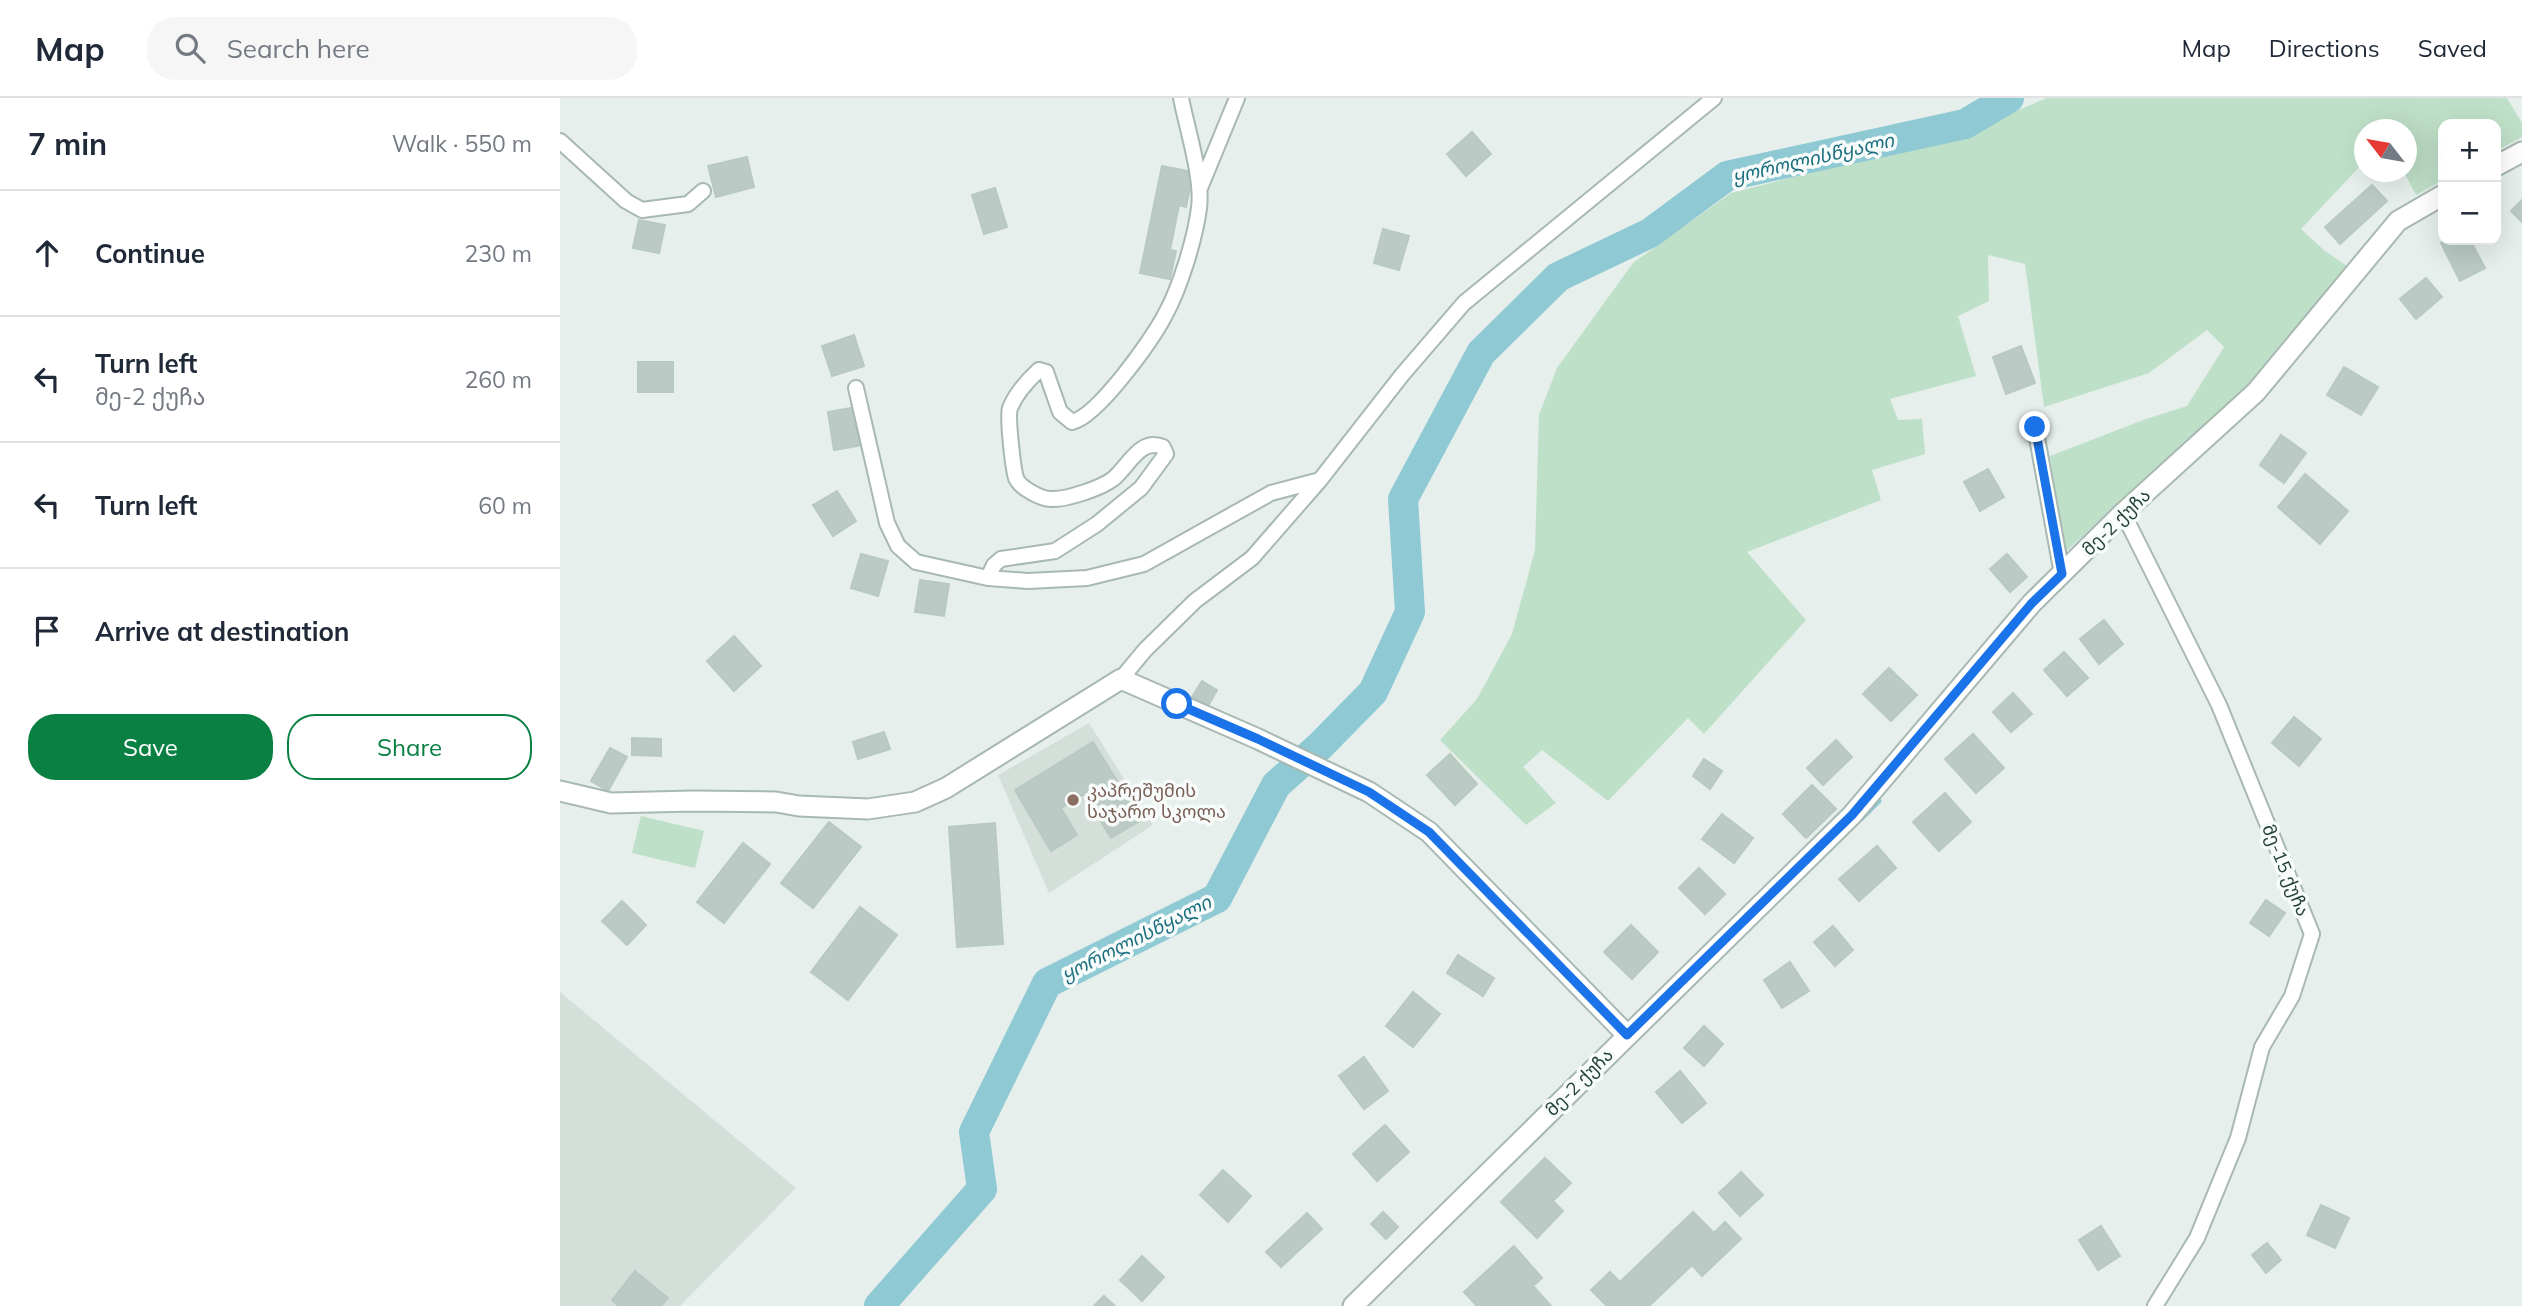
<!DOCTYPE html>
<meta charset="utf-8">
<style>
:root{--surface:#fff;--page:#f6f6f7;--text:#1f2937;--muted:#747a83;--line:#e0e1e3;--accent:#0b8043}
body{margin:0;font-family:Mulish,"Noto Sans Georgian",sans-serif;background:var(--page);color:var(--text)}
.controls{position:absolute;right:21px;top:21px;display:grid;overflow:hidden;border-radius:14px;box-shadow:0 7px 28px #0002}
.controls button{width:63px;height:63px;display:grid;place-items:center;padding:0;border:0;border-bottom:2px solid var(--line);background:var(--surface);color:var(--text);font:35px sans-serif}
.compass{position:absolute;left:1794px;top:21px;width:63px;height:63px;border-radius:50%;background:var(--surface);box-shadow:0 7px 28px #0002;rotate:301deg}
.stop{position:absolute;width:21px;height:21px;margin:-16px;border:5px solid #1a73e8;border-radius:50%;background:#fff}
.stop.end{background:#1a73e8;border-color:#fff;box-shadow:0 2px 7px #0008}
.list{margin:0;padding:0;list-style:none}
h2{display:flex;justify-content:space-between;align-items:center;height:91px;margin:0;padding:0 28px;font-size:30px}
h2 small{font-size:23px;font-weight:400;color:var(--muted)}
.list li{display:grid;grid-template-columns:46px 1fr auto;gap:21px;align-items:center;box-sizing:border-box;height:126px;padding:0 28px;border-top:2px solid var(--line)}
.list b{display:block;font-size:26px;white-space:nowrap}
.list p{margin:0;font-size:23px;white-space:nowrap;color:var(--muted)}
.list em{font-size:23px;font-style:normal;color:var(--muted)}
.actions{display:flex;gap:14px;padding:21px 28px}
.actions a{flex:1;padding:16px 0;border:2px solid var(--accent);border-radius:28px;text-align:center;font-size:24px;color:var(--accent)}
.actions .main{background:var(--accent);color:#fff}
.icon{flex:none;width:38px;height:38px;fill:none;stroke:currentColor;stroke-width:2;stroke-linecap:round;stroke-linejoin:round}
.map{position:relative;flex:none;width:1962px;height:1208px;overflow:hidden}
header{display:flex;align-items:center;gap:42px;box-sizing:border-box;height:98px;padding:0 35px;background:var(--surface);border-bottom:2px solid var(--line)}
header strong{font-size:33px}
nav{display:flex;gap:38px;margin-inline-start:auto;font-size:24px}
.search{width:490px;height:63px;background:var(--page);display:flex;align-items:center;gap:18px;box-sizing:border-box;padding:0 24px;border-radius:28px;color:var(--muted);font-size:26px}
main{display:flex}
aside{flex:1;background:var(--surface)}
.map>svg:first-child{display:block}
.built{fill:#d4dfda}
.green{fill:#bfe0c8}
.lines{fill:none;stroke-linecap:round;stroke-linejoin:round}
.stream{stroke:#8ec9d4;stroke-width:5}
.river{stroke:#8ec9d4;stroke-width:30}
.building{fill:#bbcac4;stroke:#b8c9c2;stroke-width:2}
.minor-casing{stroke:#a8b8b2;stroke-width:18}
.tertiary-casing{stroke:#a8b8b2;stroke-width:23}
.minor{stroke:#fff;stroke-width:14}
.tertiary{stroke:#fff;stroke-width:19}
.route{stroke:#1a73e8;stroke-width:9}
.education-dot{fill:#8d6e63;stroke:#f7fbf9;stroke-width:2.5}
.labels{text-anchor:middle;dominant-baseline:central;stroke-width:7;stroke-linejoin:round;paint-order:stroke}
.street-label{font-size:18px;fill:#24423a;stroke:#f7fbf9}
.education-label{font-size:18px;fill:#785e54;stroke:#f7fbf9;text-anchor:start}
.water-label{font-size:19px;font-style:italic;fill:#1c6f80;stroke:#f7fbf9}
</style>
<header>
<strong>Map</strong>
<div class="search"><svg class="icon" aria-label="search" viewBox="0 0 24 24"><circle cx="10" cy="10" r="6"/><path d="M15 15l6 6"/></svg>Search here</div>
<nav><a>Map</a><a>Directions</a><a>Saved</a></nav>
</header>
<main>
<aside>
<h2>7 min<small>Walk · 550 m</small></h2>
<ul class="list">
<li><svg class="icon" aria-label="ahead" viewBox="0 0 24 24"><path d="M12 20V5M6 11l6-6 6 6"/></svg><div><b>Continue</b></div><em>230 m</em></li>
<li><svg class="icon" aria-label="left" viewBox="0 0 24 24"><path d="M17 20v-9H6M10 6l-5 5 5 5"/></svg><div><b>Turn left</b><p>მე-2 ქუჩა</p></div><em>260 m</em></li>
<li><svg class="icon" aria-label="left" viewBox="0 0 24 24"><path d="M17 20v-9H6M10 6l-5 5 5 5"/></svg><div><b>Turn left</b></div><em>60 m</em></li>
<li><svg class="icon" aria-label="arrive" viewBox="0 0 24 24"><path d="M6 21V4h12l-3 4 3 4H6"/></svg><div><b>Arrive at destination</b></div></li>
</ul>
<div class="actions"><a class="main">Save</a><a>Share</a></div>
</aside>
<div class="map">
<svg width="1962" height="1208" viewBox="0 0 1962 1208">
<rect width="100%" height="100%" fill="#e6efeb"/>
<path class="built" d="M 529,625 L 593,727 L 489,795 L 438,677 Z
M 0,894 L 236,1090 L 120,1208 L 0,1208 Z"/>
<path class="green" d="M 1487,0 L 1947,0 L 1962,25 L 1962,39 L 1936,53 L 1936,26 L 1883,26 L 1883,82 L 1856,97 L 1844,74 L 1846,74 L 1846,32 L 1804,32 L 1804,64 L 1741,131 L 1765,153 L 1787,168 L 1685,293 L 1504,455 L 1490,358 L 1586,321 L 1627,308 L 1664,249 L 1647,232 L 1589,275 L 1484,309 L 1465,166 L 1428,157 L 1429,203 L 1398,218 L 1416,278 L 1330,301 L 1338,322 L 1362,321 L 1365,356 L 1312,372 L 1321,402 L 1187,454 L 1246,522 L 1144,636 L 1128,620 L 1048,703 L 982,652 L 963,669 L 996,705 L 966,727 L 880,642 L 917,601 L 952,536 L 975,452 L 979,317 L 997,270 L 1073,165 L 1171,95 L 1402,36 Z
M 81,718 L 144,733 L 135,770 L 72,755 Z"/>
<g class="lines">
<path class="stream" d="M 1301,721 L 1319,703"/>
<path class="river" d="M 319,1208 L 422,1091 L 414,1034 L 487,885 L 657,800 L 716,687 L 760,648 L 813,594 L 850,514 L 843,401 L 921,255 L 998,179 L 1090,135 L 1167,78 L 1405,26 L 1449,0"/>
</g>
<path class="building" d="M 912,34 L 931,56 L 906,78 L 887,56 Z
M 187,59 L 194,89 L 156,99 L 148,68 Z
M 602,68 L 633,74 L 626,109 L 619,107 L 610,152 L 616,153 L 610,181 L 580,175 Z
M 1812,87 L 1827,103 L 1780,146 L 1765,129 Z
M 435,90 L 447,129 L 424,136 L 412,97 Z
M 1962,102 L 1962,124 L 1951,113 Z
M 79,122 L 105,127 L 99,155 L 73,150 Z
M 823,131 L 849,138 L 839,172 L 814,165 Z
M 1888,142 L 1910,142 L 1925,170 L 1900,183 L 1881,145 Z
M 1866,180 L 1882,199 L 1856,221 L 1840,201 Z
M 294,237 L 304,268 L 272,278 L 262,248 Z
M 1461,248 L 1475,285 L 1446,296 L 1433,259 Z
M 78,264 L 113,264 L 113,294 L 78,294 Z
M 1784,269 L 1818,289 L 1801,317 L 1767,297 Z
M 297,309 L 303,347 L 274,352 L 268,314 Z
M 1721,337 L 1746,355 L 1724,385 L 1700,367 Z
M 1428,371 L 1444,399 L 1420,413 L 1404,384 Z
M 1745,376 L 1788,413 L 1760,446 L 1718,409 Z
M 277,393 L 296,423 L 273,438 L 253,407 Z
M 301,456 L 328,463 L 318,498 L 291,490 Z
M 1447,456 L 1467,479 L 1450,494 L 1430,471 Z
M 360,482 L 389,486 L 384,518 L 355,514 Z
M 1544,522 L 1563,546 L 1539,566 L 1520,541 Z
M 174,538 L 201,568 L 174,593 L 147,563 Z
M 1504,554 L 1528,580 L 1507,598 L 1484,572 Z
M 1329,570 L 1357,597 L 1331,623 L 1303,596 Z
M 642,583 L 657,592 L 648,608 L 632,599 Z
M 1453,595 L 1472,616 L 1451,634 L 1433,614 Z
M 1734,619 L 1761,641 L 1739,668 L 1712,645 Z
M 324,634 L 330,651 L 298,661 L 293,644 Z
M 1413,636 L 1444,670 L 1416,695 L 1385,661 Z
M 72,640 L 101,641 L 101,658 L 72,657 Z
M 1276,642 L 1292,659 L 1263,687 L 1247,670 Z
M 533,644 L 581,722 L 551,740 L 524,696 L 501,710 L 517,737 L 491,753 L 455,692 Z
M 50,650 L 67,659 L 48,693 L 31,683 Z
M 890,656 L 917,686 L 895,707 L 867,677 Z
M 1144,661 L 1162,673 L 1150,691 L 1133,678 Z
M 1252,687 L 1276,711 L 1246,740 L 1223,716 Z
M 1385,695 L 1411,724 L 1379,753 L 1353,724 Z
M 1162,716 L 1193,740 L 1174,765 L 1142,741 Z
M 269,724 L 301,749 L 253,810 L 221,785 Z
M 435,725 L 443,846 L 397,849 L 389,729 Z
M 183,745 L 210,766 L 164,825 L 137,804 Z
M 1317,748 L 1336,770 L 1299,803 L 1279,781 Z
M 1139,770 L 1165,796 L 1145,816 L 1119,790 Z
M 1706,802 L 1725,815 L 1709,838 L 1690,825 Z
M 62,803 L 86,827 L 67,847 L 42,823 Z
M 300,809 L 337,837 L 288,902 L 251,874 Z
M 1071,827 L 1098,854 L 1072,881 L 1044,854 Z
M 1273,828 L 1293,852 L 1275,868 L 1254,844 Z
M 898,857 L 934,880 L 923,898 L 887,875 Z
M 1230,864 L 1249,893 L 1222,910 L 1204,882 Z
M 853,894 L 880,916 L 853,949 L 826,928 Z
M 1144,928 L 1163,946 L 1144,968 L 1124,950 Z
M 804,959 L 828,993 L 804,1011 L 779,978 Z
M 1120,973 L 1146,1005 L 1122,1025 L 1096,994 Z
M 825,1027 L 849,1054 L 817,1083 L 793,1056 Z
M 985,1060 L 1011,1085 L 993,1103 L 1003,1113 L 977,1140 L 941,1104 Z
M 663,1072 L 691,1098 L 668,1124 L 640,1097 Z
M 1181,1074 L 1203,1097 L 1180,1118 L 1159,1095 Z
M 1761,1107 L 1789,1120 L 1775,1150 L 1747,1137 Z
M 823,1114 L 838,1129 L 826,1141 L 811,1126 Z
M 1133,1114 L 1154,1135 L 1165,1124 L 1181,1141 L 1142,1178 L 1132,1167 L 1089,1208 L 1047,1208 L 1031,1192 L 1050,1174 L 1060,1184 Z
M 747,1115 L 762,1131 L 721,1169 L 706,1154 Z
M 1541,1128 L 1560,1158 L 1538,1172 L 1519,1142 Z
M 1707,1145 L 1721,1162 L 1706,1175 L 1692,1157 Z
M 954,1148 L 982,1180 L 973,1188 L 991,1208 L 917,1208 L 904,1194 Z
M 582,1158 L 604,1179 L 582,1203 L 560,1182 Z
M 75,1173 L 108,1200 L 101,1208 L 59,1208 L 52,1202 Z
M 544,1198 L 555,1208 L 534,1208 Z"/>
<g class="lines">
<defs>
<path id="minor" d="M 0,43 L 66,103 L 82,112 L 128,106 L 143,93
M 640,90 L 677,0
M 296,290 L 327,425 L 338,448 L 356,464 L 428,480 L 468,483 L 527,480 L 584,466 L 711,395 L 760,382
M 1475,329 L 1502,476
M 1563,415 L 1659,607 L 1752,836 L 1732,898 L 1702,949 L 1678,1040 L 1637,1140 L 1595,1208
M 428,480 L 434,467 L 441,461 L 495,453 L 537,426 L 581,390 L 606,356 L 603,349 C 580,339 568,369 553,381 C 541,390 506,402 491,401 C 481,401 460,390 456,380 C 453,370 447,318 450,310 C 456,295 467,283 479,272 L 486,274 L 500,314 L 512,324 C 538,318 592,242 605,217 C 620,190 635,141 639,110 C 643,80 627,31 621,0
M 561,581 L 585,552 L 635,503 L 692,460 L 760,382 L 842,277 L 904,205 L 1154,0"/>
<path id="tertiary" d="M 1936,68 L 1962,54
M 0,693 L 51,705 L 133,703 L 216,704 L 239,708 L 308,711 L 355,704 L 386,690 L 561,581 L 698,641 L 809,694 L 869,734 L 1067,937
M 793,1208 L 1292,717 L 1472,505 L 1563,415 L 1696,294 L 1838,123 L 1883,97"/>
</defs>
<use href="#minor" class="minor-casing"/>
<use href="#tertiary" class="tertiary-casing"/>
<use href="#minor" class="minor"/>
<use href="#tertiary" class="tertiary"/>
</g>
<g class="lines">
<path class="route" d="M 617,606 L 698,641 L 809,694 L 869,734 L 1067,937 L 1292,717 L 1472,505 L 1502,476 L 1475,329"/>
</g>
<circle class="education-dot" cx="513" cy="702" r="7"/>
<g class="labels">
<g class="street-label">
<text transform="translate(1556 424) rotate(-44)">მე-2 ქუჩა</text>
<text transform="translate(1726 772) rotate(68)">მე-15 ქუჩა</text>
<text transform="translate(1019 984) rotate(-45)">მე-2 ქუჩა</text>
</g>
<g class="education-label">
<text x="527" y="692">კაპრეშუმის<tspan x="527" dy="21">საჯარო სკოლა</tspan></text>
</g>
<g class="water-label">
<text transform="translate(1253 60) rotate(-13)">ყოროლისწყალი</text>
<text transform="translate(576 840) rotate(-27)">ყოროლისწყალი</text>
</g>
</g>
</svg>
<div class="controls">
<button>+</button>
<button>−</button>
</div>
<svg class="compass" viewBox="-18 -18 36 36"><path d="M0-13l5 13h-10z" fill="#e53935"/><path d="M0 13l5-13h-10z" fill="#747a83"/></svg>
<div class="stop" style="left:617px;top:606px"></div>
<div class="stop end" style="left:1475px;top:329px"></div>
</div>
</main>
